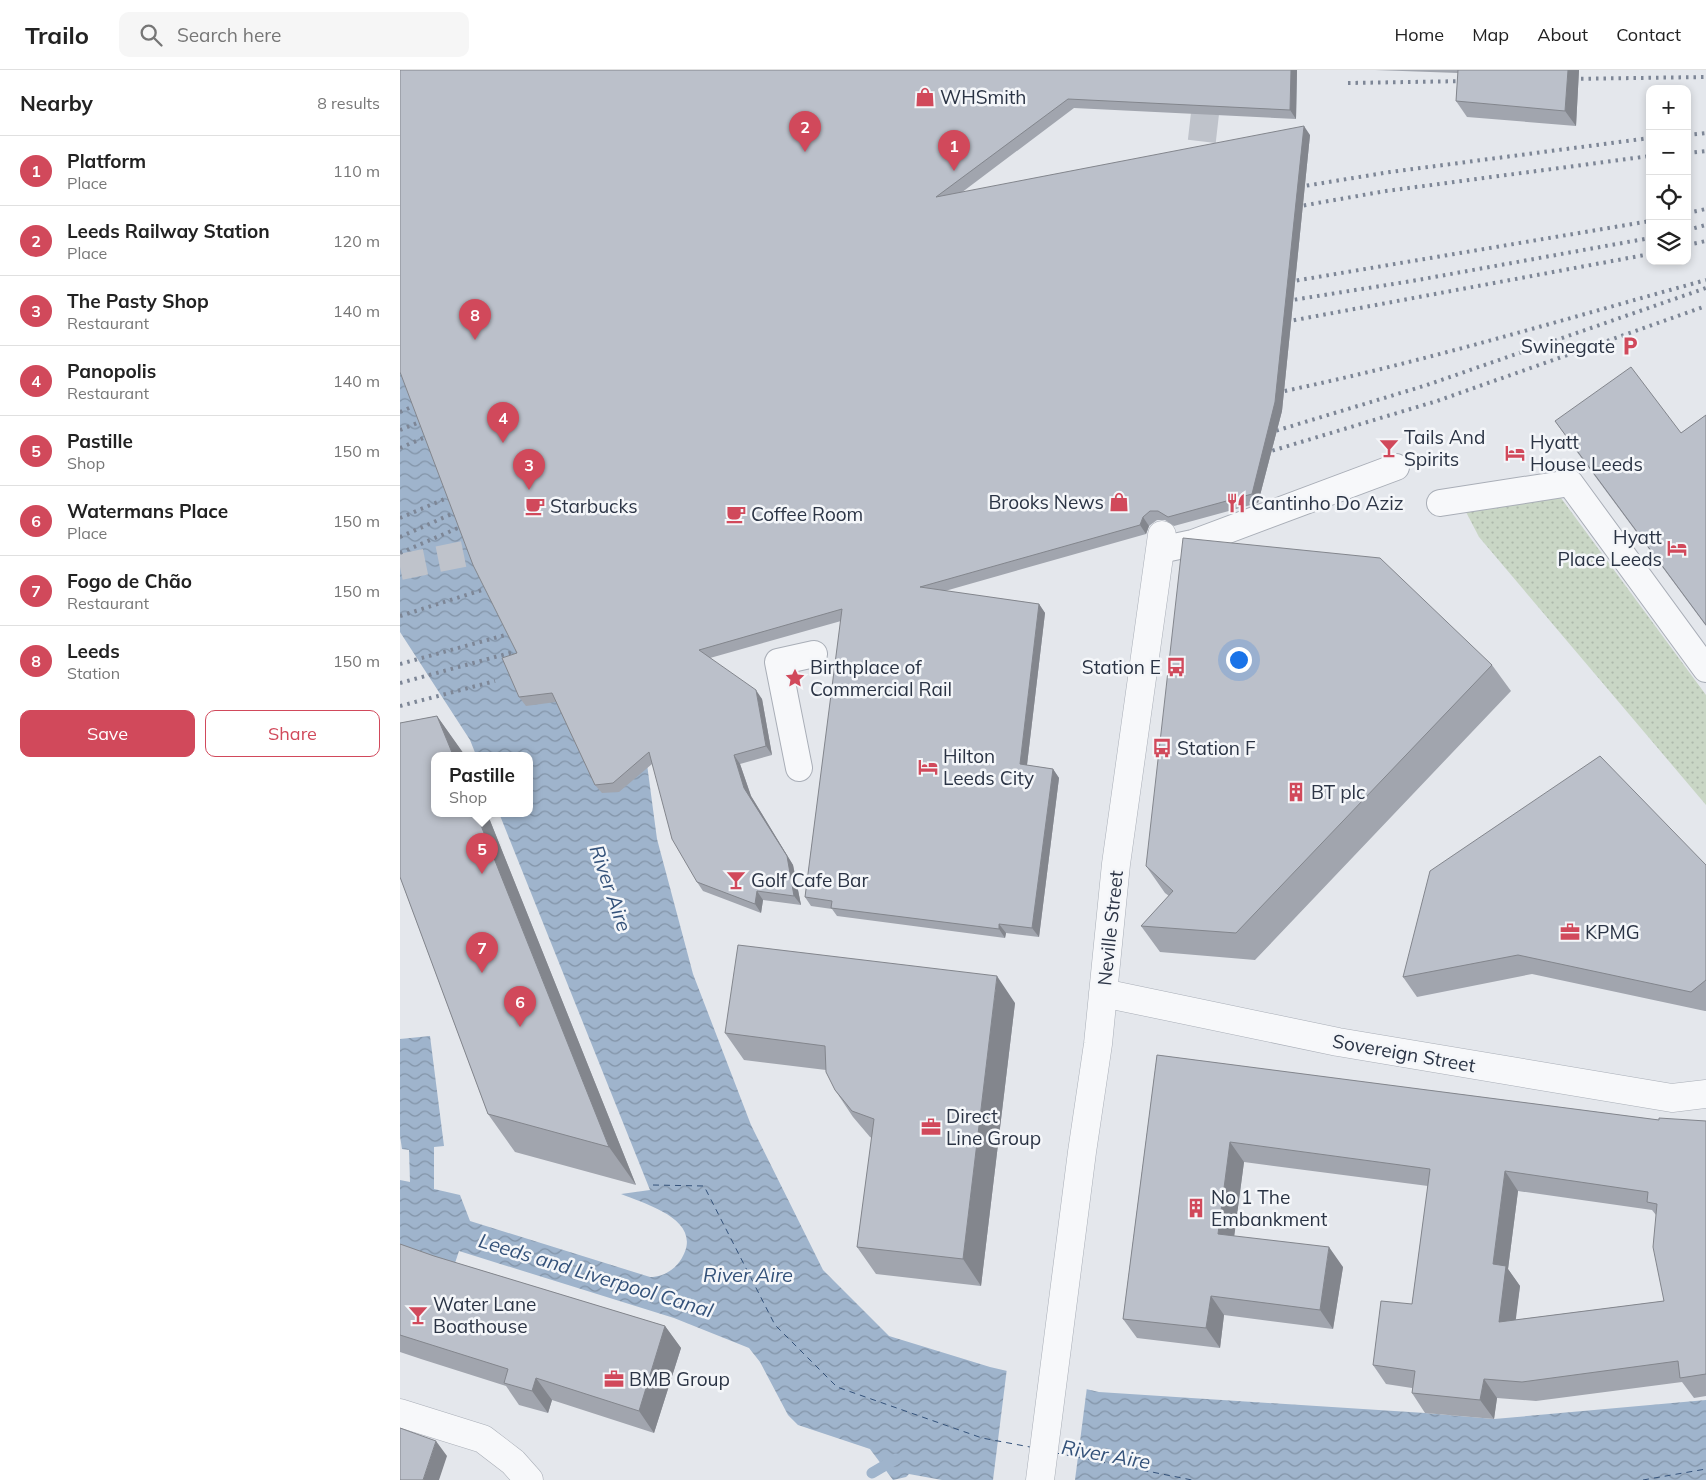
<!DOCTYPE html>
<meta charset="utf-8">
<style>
:root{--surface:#fff;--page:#f6f6f6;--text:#222;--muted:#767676;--line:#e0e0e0;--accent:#d1495b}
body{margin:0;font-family:Mulish,sans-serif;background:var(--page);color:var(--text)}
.controls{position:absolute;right:15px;top:15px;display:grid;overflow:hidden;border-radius:10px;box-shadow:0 2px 8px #0003}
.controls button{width:45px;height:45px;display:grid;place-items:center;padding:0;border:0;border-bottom:1px solid var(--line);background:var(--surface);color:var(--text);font:25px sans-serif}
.you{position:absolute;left:838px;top:589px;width:18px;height:18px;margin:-12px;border:4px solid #fff;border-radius:50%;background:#1a73e8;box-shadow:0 0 0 8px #1a73e833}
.badge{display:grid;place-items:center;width:32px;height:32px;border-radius:50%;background:var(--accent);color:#fff;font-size:16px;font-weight:700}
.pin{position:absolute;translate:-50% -41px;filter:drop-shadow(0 1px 2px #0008)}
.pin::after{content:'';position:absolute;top:26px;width:18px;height:15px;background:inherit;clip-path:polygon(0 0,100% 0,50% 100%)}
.popup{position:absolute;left:31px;top:682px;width:102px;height:65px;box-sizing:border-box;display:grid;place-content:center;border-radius:10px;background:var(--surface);filter:drop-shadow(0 1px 4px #0005);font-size:16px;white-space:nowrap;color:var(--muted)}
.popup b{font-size:19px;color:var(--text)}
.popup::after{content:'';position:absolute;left:50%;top:100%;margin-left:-10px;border:10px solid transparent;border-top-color:var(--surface)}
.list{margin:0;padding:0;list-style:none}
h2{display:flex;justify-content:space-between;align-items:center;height:65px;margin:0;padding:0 20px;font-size:21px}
h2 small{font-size:16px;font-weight:400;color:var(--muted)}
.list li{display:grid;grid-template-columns:32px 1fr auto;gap:15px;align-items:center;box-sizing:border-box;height:70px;padding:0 20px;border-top:1px solid var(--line)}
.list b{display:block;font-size:19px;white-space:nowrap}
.list p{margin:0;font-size:16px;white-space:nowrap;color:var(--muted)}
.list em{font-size:16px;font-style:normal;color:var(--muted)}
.actions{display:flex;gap:10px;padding:15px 20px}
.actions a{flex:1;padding:11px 0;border:1px solid var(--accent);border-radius:10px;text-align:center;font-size:18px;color:var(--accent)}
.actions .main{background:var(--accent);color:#fff}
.icon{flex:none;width:28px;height:28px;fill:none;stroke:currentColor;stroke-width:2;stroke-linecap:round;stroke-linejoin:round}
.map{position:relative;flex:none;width:1306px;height:1410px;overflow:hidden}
header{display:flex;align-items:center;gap:30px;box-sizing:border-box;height:70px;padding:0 25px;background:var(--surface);border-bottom:1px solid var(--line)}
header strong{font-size:24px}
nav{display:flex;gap:28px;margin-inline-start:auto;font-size:18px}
.search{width:350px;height:45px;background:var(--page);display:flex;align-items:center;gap:12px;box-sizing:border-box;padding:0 18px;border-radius:10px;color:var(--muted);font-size:19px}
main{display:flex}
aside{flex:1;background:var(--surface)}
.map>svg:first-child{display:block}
.park{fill:url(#park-dots)}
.water{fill:url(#water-waves)}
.pier{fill:#e4e7ec}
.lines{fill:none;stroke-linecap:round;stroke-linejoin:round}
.stream{stroke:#9fb4cc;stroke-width:11}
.ferry{stroke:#34527a;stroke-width:1;stroke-dasharray:6 5;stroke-linecap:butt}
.pedestrian-tunnel{stroke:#bfc3cb;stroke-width:26;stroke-dasharray:26 13;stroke-linecap:butt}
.minor-tunnel{stroke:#bfc3cb;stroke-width:28;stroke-dasharray:28 14;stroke-linecap:butt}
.pedestrian-casing{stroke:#a9aeb7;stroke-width:28}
.minor-casing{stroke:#a9aeb7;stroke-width:29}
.pedestrian{stroke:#f7f8fa;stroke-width:26}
.minor{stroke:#f7f8fa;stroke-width:28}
.rail{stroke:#7d8696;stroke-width:4;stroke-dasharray:2.5 5;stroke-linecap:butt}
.wall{fill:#a1a5ae;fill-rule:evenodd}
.shaded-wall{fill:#83868d}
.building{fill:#bbc0ca;stroke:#83868d;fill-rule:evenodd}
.labels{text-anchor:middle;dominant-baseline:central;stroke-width:5;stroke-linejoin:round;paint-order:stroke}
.poi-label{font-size:19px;fill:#2b3445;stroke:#f4f6f9;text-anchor:start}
.street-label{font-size:19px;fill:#2b3445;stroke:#f4f6f9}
.water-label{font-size:20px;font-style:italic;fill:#34527a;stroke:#f4f6f9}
</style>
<header>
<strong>Trailo</strong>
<div class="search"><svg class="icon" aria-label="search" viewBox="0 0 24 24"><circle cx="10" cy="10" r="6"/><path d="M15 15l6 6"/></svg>Search here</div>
<nav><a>Home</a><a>Map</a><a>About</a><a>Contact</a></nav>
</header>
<main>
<aside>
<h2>Nearby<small>8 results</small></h2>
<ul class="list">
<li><span class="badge">1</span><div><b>Platform</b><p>Place</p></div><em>110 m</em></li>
<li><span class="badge">2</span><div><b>Leeds Railway Station</b><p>Place</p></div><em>120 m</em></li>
<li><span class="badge">3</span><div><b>The Pasty Shop</b><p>Restaurant</p></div><em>140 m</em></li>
<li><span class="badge">4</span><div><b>Panopolis</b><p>Restaurant</p></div><em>140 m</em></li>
<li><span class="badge">5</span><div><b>Pastille</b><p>Shop</p></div><em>150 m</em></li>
<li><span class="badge">6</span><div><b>Watermans Place</b><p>Place</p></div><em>150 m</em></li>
<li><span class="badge">7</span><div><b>Fogo de Chão</b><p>Restaurant</p></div><em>150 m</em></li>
<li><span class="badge">8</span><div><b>Leeds</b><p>Station</p></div><em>150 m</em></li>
</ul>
<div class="actions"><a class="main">Save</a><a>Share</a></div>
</aside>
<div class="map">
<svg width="1306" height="1410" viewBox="0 0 1306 1410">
<defs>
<pattern id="park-dots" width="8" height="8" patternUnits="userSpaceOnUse" patternTransform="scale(1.25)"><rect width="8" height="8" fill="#c9d6c5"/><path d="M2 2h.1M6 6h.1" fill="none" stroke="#adb8ab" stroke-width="1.8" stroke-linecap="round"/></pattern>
<pattern id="water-waves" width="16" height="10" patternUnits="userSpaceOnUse" patternTransform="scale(1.25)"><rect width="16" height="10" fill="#9fb4cc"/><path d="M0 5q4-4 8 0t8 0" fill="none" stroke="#8293a7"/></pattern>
</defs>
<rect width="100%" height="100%" fill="#e4e7ec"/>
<path class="park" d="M 1161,428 L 1306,625 L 1306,735 L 1079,467 L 1065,440 Z"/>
<path class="water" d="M 0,285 L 238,627 L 257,769 L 293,904 L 351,1055 L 423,1200 L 489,1266 L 590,1297 L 699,1322 L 1025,1343 L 1094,1349 L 1306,1330 L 1306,1410 L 542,1410 L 509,1404 L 506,1407 L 493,1410 L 470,1379 L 398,1355 L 388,1345 L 360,1292 L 349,1278 L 274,1248 L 59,1181 L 50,1208 L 0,1191 L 0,1110 L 10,1112 L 9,1080 L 2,1079 L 0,1066 L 0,969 L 30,966 L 44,1076 L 34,1077 L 34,1119 L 60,1125 L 70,1151 L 250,1207 C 262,1207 273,1201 280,1191 C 307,1151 248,1135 221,1124 L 250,1120 L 99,743 L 130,743 L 130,685 L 76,685 L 70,670 L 0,562 Z"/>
<path class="pier" d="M 607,1298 L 687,1317 L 675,1410 L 593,1410 Z"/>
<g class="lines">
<path class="stream" d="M 472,1403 L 496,1389"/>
<path class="ferry" d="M 253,1115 L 304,1116 L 375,1255 L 437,1317 L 582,1368 L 630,1377
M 656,1383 L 792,1410
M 1243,1410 L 1306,1399"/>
<path class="pedestrian-tunnel" d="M 0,497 L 102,476"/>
<path class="minor-tunnel" d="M 797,113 L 810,0"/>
<defs>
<path id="pedestrian" d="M 1040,433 L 1170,413 L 1306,599
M 760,480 L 793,473 L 996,397
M 399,698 L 378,592 L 414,584"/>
<path id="minor" d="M 703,923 L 938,972 L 1272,1028 L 1306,1024
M 0,1343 L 83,1369 L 113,1392 L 129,1410
M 640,1410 L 682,1082 L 698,974 L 716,794 L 762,465"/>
</defs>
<use href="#pedestrian" class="pedestrian-casing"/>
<use href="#minor" class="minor-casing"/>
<use href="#pedestrian" class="pedestrian"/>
<use href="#minor" class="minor"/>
<path class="rail" d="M 1166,9 L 1306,7
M 948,13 L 1071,11
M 1287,65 L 1306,63
M 1287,83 L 1306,81
M 892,118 L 990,102 L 1250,68
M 889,138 L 986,121 L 1250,86
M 1287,143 L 1306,139
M 1287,160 L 1306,155
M 1287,175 L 1306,171
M 882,213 L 1250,151
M 880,232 L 1012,211 L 1250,168
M 879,253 L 1250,184
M 870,324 C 1018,294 1161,250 1306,210
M 0,342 L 25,331
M 0,360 L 32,347
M 862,365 L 1027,315 L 1306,218
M 0,378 L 37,362
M 858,385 L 1037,331 L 1306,236
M 0,448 L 61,422
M 0,467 L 65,438
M 0,483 L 72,452
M 0,546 L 98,515
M 0,594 L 120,561
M 0,613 L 128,578
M 0,636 L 95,611"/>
</g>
<path class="wall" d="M 0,0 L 897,0 L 896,49 L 674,38 L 561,123 L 910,65 L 882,341 L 858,433 L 774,456 L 765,450 L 757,450 L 749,456 L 746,464 L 545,521 L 639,534 L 645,543 L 627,695 L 653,699 L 659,708 L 639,867 L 606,863 L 605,868 L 437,846 L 432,839 L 411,836 L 405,827 L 441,551 L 310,588 L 362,629 L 372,685 L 340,694 L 351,726 L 393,795 L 401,835 L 363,830 L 361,843 L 303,821 L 297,812 L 252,694 L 219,722 L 202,723 L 195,715 L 156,632 L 126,636 L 119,627 L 117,583 Z
M 975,0 L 1179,0 L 1176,56 L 1067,47 L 1056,31 L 1058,3 Z
M 1306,345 L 1306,556 L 1177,382 L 1155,351 L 1281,363 Z
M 1092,595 L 1111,621 L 855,890 L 760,882 L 741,856 L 769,826 L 765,823 L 746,796 Z
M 37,646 L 64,685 L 34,685 L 34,743 L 87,743 L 236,1115 L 115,1082 L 88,1044 L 0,807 L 0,653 Z
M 1306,795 L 1306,941 L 1305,941 L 1132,904 L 1017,927 L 1003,907 Z
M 615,933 L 581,1216 L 476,1204 L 457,1177 L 472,1068 L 470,1067 L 453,1047 L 435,1020 L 426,1000 L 344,990 L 325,963 Z
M 757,985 L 1259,1050 L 1306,1051 L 1306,1326 L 1294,1328 L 1282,1312 L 1136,1331 L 1097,1328 L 1094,1349 L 1025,1343 L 1012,1323 L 1012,1318 L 986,1314 L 973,1295 L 1012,1234 L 1028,1116 L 844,1092 L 834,1166 L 943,1197 L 933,1259 L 824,1245 L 820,1278 L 737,1268 L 723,1249 ZM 1118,1121 L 1252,1140 L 1256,1145 L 1264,1231 L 1115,1250 L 1120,1216 L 1108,1199 Z
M 0,1174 L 34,1186 L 265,1256 L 281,1278 L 254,1363 L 152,1330 L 148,1343 L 119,1335 L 106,1316 L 21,1289 L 0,1282 Z"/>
<path class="shaded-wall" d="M 891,0 L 897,0 L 896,49 L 890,40 Z
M 1168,0 L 1179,0 L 1176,56 L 1165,41 Z
M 904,56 L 910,65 L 882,341 L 858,433 L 852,424 Z
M 743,447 L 749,456 L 746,464 L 740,455 Z
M 639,534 L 645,543 L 626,703 L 620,694 Z
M 356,620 L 362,629 L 372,685 L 366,676 Z
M 37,646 L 64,684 L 64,685 L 53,685 Z
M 334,685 L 340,694 L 351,726 L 393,795 L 401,835 L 394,826 L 344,718 Z
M 653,699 L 659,708 L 639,867 L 632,858 Z
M 76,743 L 87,743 L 236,1115 L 209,1077 Z
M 357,821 L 363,830 L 361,843 L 355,834 Z
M 599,854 L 606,863 L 605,868 L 599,859 Z
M 597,906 L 615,933 L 581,1216 L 563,1189 Z
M 830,1072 L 844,1092 L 832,1183 L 818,1164 Z
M 1105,1101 L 1118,1121 L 1108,1199 L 1120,1216 L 1113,1272 L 1099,1252 L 1093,1194 Z
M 929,1177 L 943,1197 L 933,1259 L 920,1240 Z
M 811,1226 L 824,1245 L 820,1278 L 806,1258 Z
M 265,1256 L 281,1278 L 254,1363 L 239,1341 Z
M 136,1308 L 152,1330 L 148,1343 L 132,1321 Z
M 1084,1309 L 1097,1328 L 1094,1349 L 1080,1330 Z
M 36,1371 L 47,1386 L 39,1410 L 23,1410 Z"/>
<path class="building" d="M 0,0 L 891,0 L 890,40 L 668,29 L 536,127 L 904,56 L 875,332 L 852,424 L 768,447 L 758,441 L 750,441 L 743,447 L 740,455 L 520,517 L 639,534 L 620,694 L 653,699 L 632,858 L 599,854 L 599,859 L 431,838 L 432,831 L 405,827 L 442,539 L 299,580 L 356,620 L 366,676 L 334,685 L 344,718 L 387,786 L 394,826 L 357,821 L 355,834 L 297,812 L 272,769 L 249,682 L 213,713 L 195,715 L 152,623 L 119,627 L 102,588 L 117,583 L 73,495 L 0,302 Z
M 1058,0 L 1168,0 L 1165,41 L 1056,31 Z
M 1231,297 L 1281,363 L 1306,345 L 1306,555 L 1155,351 Z
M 783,468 L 980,488 L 1092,595 L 836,863 L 741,856 L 773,821 L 746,796 Z
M 37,646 L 53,685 L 34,685 L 34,743 L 76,743 L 209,1077 L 88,1044 L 0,807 L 0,653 Z
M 1200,686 L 1306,795 L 1306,910 L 1291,922 L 1118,885 L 1003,907 L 1030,801 Z
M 338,875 L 597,906 L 563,1189 L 457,1177 L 474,1049 L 452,1041 L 435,1020 L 426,1002 L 425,976 L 325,963 Z
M 757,985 L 1259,1050 L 1259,1048 L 1306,1051 L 1306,1304 L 1280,1308 L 1278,1291 L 1122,1312 L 1084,1309 L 1080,1330 L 1012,1323 L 1015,1301 L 973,1295 L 981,1231 L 1012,1234 L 1030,1099 L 830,1072 L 818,1164 L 929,1177 L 920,1240 L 811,1226 L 806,1258 L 723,1249 ZM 1105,1101 L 1248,1122 L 1247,1132 L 1257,1134 L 1253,1177 L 1264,1231 L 1099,1252 L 1106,1196 L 1093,1194 Z
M 0,1174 L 34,1186 L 265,1256 L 239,1341 L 136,1308 L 132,1321 L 104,1313 L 108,1299 L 0,1265 Z
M 0,1358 L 36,1371 L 23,1410 L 0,1410 Z"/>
<defs>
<symbol id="shop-bare" viewBox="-9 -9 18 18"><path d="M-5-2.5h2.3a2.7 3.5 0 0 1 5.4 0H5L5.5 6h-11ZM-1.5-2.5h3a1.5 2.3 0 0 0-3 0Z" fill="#d1495b" stroke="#f4f6f9" stroke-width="2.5" paint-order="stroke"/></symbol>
<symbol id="parking-bare" viewBox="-9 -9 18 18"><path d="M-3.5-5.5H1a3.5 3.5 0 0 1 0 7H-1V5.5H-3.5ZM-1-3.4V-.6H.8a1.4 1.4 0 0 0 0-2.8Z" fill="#d1495b" stroke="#f4f6f9" stroke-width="2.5" paint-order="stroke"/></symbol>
<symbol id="bar-bare" viewBox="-9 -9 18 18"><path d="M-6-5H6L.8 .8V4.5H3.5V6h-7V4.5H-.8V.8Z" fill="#d1495b" stroke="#f4f6f9" stroke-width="2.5" paint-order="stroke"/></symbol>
<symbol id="hotel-bare" viewBox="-9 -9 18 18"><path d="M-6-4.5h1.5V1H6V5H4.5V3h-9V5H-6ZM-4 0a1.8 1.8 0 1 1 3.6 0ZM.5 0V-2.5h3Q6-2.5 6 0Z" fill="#d1495b" stroke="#f4f6f9" stroke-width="2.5" paint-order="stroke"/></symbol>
<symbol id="restaurant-bare" viewBox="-9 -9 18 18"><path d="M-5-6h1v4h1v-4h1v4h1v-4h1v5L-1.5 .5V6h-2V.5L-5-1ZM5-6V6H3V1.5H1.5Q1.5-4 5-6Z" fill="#d1495b" stroke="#f4f6f9" stroke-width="2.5" paint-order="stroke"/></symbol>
<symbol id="cafe-bare" viewBox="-9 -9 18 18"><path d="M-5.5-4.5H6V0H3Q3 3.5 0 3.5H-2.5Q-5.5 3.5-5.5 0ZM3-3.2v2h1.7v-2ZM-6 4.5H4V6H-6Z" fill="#d1495b" stroke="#f4f6f9" stroke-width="2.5" paint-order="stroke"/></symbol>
<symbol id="bus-bare" viewBox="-9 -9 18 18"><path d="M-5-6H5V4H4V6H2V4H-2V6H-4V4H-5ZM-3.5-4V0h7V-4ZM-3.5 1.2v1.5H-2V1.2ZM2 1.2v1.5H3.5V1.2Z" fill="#d1495b" stroke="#f4f6f9" stroke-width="2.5" paint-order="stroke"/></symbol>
<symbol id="sight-bare" viewBox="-9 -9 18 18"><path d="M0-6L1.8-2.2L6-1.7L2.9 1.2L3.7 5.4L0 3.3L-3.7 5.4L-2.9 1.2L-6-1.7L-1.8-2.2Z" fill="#d1495b" stroke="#f4f6f9" stroke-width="2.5" paint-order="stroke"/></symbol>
<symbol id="building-bare" viewBox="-9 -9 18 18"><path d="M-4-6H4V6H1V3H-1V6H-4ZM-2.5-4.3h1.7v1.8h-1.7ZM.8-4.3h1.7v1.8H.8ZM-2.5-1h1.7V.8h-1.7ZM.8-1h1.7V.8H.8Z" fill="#d1495b" stroke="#f4f6f9" stroke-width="2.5" paint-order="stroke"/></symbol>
<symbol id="office-bare" viewBox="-9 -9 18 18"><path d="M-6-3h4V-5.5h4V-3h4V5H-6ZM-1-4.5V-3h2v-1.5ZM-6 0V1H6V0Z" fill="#d1495b" stroke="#f4f6f9" stroke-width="2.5" paint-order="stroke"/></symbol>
</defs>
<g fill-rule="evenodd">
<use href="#shop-bare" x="511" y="13" width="28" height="28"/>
<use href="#parking-bare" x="1216" y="262" width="28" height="28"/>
<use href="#bar-bare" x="975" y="364" width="28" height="28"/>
<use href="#hotel-bare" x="1101" y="369" width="28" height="28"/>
<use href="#shop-bare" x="705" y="418" width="28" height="28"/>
<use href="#restaurant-bare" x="822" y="419" width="28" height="28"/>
<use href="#cafe-bare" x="121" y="422" width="28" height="28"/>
<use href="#cafe-bare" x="322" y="430" width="28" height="28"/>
<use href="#hotel-bare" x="1263" y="464" width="28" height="28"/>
<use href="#bus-bare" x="762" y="583" width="28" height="28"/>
<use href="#sight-bare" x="381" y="594" width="28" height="28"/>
<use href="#bus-bare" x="748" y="664" width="28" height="28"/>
<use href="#hotel-bare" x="514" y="683" width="28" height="28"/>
<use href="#building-bare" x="882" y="708" width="28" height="28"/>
<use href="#bar-bare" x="322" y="796" width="28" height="28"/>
<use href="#office-bare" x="1156" y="848" width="28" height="28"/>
<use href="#office-bare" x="517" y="1043" width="28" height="28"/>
<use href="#building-bare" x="782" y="1124" width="28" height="28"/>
<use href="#bar-bare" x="4" y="1231" width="28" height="28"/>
<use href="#office-bare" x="200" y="1295" width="28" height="28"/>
</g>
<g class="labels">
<g class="poi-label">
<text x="540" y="27">WHSmith</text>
<text x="1215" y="276" text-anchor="end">Swinegate</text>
<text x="1004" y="367">Tails And<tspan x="1004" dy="22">Spirits</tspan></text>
<text x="1130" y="372">Hyatt<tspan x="1130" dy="22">House Leeds</tspan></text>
<text x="704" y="432" text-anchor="end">Brooks News</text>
<text x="851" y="433">Cantinho Do Aziz</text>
<text x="150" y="436">Starbucks</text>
<text x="351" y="444">Coffee Room</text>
<text x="1262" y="467" text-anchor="end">Hyatt<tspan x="1262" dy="22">Place Leeds</tspan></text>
<text x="410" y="597">Birthplace of<tspan x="410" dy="22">Commercial Rail</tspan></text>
<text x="761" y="597" text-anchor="end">Station E</text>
<text x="777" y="678">Station F</text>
<text x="543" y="686">Hilton<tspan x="543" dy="22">Leeds City</tspan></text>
<text x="911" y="722">BT plc</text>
<text x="351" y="810">Golf Cafe Bar</text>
<text x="1185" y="862">KPMG</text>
<text x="546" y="1046">Direct<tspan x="546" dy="22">Line Group</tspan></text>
<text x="811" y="1127">No 1 The<tspan x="811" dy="22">Embankment</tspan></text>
<text x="33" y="1234">Water Lane<tspan x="33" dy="22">Boathouse</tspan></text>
<text x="229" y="1309">BMB Group</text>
</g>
<g class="street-label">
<text transform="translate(710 858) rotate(-84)">Neville Street</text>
<text transform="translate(1004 983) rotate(10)">Sovereign Street</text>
</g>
<g class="water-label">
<text transform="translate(211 818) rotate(71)">River Aire</text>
<text x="348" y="1204">River Aire</text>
<text transform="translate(196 1205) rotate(17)">Leeds and Liverpool Canal</text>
<text transform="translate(706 1384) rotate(10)">River Aire</text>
</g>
</g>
</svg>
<div class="controls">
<button>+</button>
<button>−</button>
<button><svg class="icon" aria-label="locate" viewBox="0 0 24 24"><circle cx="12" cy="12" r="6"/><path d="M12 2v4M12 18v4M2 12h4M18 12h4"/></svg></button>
<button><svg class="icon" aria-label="layers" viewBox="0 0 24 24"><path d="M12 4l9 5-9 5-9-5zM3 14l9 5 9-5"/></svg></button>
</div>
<div class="you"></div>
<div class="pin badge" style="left:554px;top:101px">1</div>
<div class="pin badge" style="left:405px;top:82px">2</div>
<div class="pin badge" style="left:129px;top:420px">3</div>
<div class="pin badge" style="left:103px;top:373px">4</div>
<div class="pin badge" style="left:82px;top:804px">5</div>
<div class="popup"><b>Pastille</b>Shop</div>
<div class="pin badge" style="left:120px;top:957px">6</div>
<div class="pin badge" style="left:82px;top:903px">7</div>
<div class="pin badge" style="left:75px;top:270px">8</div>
</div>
</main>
